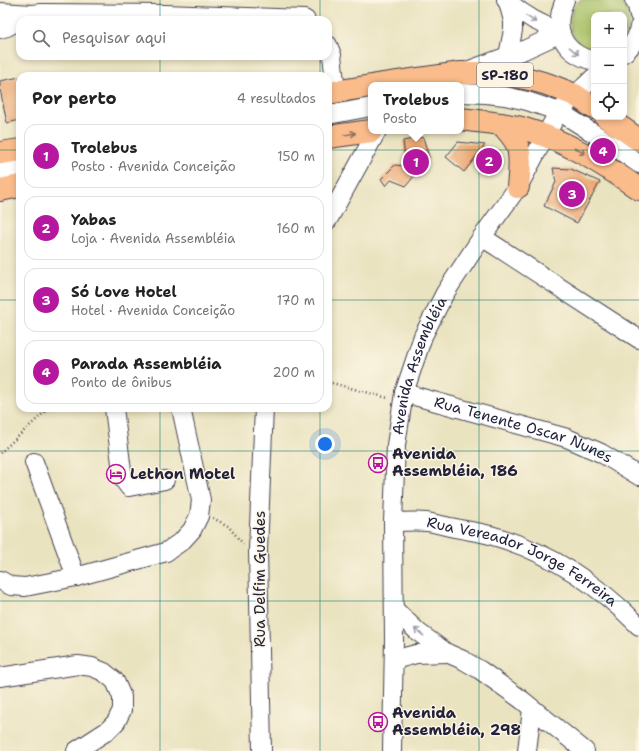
<!DOCTYPE html>
<html lang="pt">
<meta charset="utf-8">
<style>
:root{--surface:#fff;--page:#f6f6f6;--text:#222;--muted:#767676;--line:#e0e0e0;--accent:#b5179e}
body{margin:0;font-family:"Shantell Sans",sans-serif;background:var(--page);color:var(--text)}
.controls{position:absolute;right:12px;top:12px;display:grid;overflow:hidden;border-radius:8px;box-shadow:0 2px 6px #0003}
.controls button{width:36px;height:36px;display:grid;place-items:center;padding:0;border:0;border-bottom:1px solid var(--line);background:var(--surface);color:var(--text);font:20px sans-serif}
.you{position:absolute;left:325px;top:444px;width:14px;height:14px;margin:-10px;border:3px solid #fff;border-radius:50%;background:#1a73e8;box-shadow:0 0 0 6px #1a73e833}
.badge{display:grid;place-items:center;width:26px;height:26px;border-radius:50%;background:var(--accent);color:#fff;font-size:13px;font-weight:700}
.pin{position:absolute;translate:-50% -50%;border:2px solid #fff;box-shadow:0 1px 4px #0006}
.popup{position:absolute;left:368px;top:82px;width:96px;height:52px;box-sizing:border-box;display:grid;place-content:center;border-radius:8px;background:var(--surface);filter:drop-shadow(0 1px 3px #0005);font-size:13px;white-space:nowrap;color:var(--muted)}
.popup b{font-size:15px;color:var(--text)}
.popup::after{content:'';position:absolute;left:50%;top:100%;margin-left:-8px;border:8px solid transparent;border-top-color:var(--surface)}
.list{margin:0;padding:0;list-style:none}
h2{display:flex;justify-content:space-between;align-items:center;height:52px;margin:0;padding:0 16px;font-size:17px}
h2 small{font-size:13px;font-weight:400;color:var(--muted)}
.list li{display:grid;grid-template-columns:26px 1fr auto;gap:12px;align-items:center;box-sizing:border-box;height:64px;margin:0 8px 8px;padding:0 8px;border:1px solid var(--line);border-radius:12px}
.list b{display:block;font-size:15px;white-space:nowrap}
.list p{margin:0;font-size:13px;white-space:nowrap;color:var(--muted)}
.list em{font-size:13px;font-style:normal;color:var(--muted)}
.icon{flex:none;width:22px;height:22px;fill:none;stroke:currentColor;stroke-width:2;stroke-linecap:round;stroke-linejoin:round}
.map{position:relative;flex:none;width:639px;height:751px;overflow:hidden}
.search{position:absolute;background:var(--surface);box-shadow:0 2px 6px #0003;left:16px;top:16px;width:316px;height:44px;display:flex;align-items:center;gap:10px;box-sizing:border-box;padding:0 14px;border-radius:12px;color:var(--muted);font-size:15px}
.panel{position:absolute;background:var(--surface);box-shadow:0 2px 6px #0003;left:16px;top:72px;width:316px;height:340px;border-radius:12px}
.map>svg:first-child{display:block}
.green{fill:#a8c167;stroke:#657251}
.building{fill:#eca772}
.lines{fill:none;stroke-linecap:round;stroke-linejoin:round}
.minor-casing{stroke:#403f4f;stroke-width:20}
.major-casing{stroke:#403f4f;stroke-width:24}
.path{stroke:#403f4f;stroke-width:2.5;stroke-dasharray:1 3;stroke-linecap:butt}
.minor{stroke:#fff;stroke-width:18}
.major{stroke:#fabc8b;stroke-width:22}
.oneway{stroke:#9c9ca7}
.oneway2{stroke:#8e6f63}
.grid{fill:none;stroke:#0f766e;stroke-width:1;stroke-opacity:0.55}
.labels{text-anchor:middle;dominant-baseline:central;stroke-width:3;stroke-linejoin:round;paint-order:stroke}
.shield{fill:#fcf5e5;stroke:#63616e;stroke-width:1}
.shield-label{font-size:14px;font-weight:bold;fill:#22223b}
.street-label{font-size:15px;fill:#22223b;stroke:#fcf5e5}
.poi-label{font-size:15px;font-weight:bold;fill:#22223b;stroke:#fcf5e5;text-anchor:start}
</style>
<div class="map">
<svg width="639" height="751" viewBox="0 0 639 751">
<rect width="100%" height="100%" fill="#fcf5e5"/>
<filter id="ink" filterUnits="userSpaceOnUse"><feTurbulence type="fractalNoise" baseFrequency=".025" numOctaves="2"/><feDisplacementMap in="SourceGraphic" scale="8" xChannelSelector="R" yChannelSelector="G"/><feConvolveMatrix kernelMatrix="1 2 1 2 8 2 1 2 1" color-interpolation-filters="sRGB"/></filter>
<filter id="wash" filterUnits="userSpaceOnUse"><feTurbulence type="fractalNoise" baseFrequency=".012" numOctaves="4" result="noise"/><feDisplacementMap in="SourceGraphic" scale="16" xChannelSelector="R" yChannelSelector="G"/><feGaussianBlur stdDeviation="0.9" result="paint"/><feColorMatrix in="noise" values="0 0 0 0 0 0 0 0 0 0 0 0 0 0 0 0 0 1.4 0 .05"/><feComposite in="paint" operator="in"/></filter>
<g filter="url(#wash)">
<rect width="100%" height="100%" fill="#eae3c0"/>
<path class="green" d="M 580,0 L 620,0 C 629,11 633,25 624,38 L 624,15 L 594,15 L 594,51 C 591,50 587,49 585,48 C 566,37 566,14 580,0 Z"/>
<g id="blocks">
<path class="building" d="M 20,77 L 20,120 L 7,123 L 0,89 L 0,81 Z
M 423,137 L 429,158 L 406,186 L 391,180 L 386,186 L 381,179 L 395,165 L 406,166 L 403,141 Z
M 458,142 L 485,145 L 464,172 L 446,157 Z
M 553,168 L 571,169 L 600,182 L 577,223 L 544,206 L 556,182 Z"/>
</g>
</g>
<g filter="url(#ink)">
<use href="#blocks" fill-opacity="0" stroke="#403f4f" stroke-width="1"/>
<g class="lines">
<defs>
<g id="minor">
<path d="M 506,0 C 522,14 539,25 560,31"/>
<path d="M 565,0 C 552,29 562,53 594,61"/>
<path d="M 634,0 L 637,6 L 639,15"/>
<path d="M 508,2 L 513,21 L 513,30 L 508,56"/>
<path d="M 0,12 L 32,14 L 42,13 L 165,14 L 304,19 L 306,20"/>
<path d="M 0,29 L 7,27 L 30,15"/>
<path d="M 328,45 L 332,55 L 336,91"/>
<path d="M 624,53 C 632,46 638,37 639,27"/>
<path d="M 467,71 L 524,50 L 561,33"/>
<path d="M 461,93 L 486,94 L 505,96 L 527,101 L 560,112 L 609,143 L 639,164"/>
<path d="M 328,115 L 371,107"/>
<path d="M 0,172 L 20,168"/>
<path d="M 328,220 L 377,131"/>
<path d="M 482,237 L 639,339"/>
<path id="s1" d="M 404,393 L 567,438 L 601,453 L 639,476"/>
<path d="M 114,408 L 123,479 L 129,487 L 165,480"/>
<path d="M 34,462 L 76,577"/>
<path id="s2" d="M 393,522 C 405,522 416,521 427,522 C 438,524 449,527 460,529 C 470,531 480,532 490,535 C 548,551 597,583 639,626"/>
<path d="M 0,580 L 11,586 L 25,587 L 76,577 L 166,552 L 182,541 L 192,530 L 199,516 L 201,500 L 181,408"/>
<path d="M 394,609 L 418,632 L 447,653 L 463,660 L 480,670 L 522,700 L 585,751"/>
<path d="M 394,660 L 416,654 L 447,653"/>
<path d="M 0,677 L 78,665 L 92,667 L 104,672 L 115,681 L 122,697 L 122,710 L 116,722 L 107,731 L 76,751"/>
<path d="M 262,751 L 258,550 L 264,408"/>
<path id="s3" d="M 392,751 L 394,639 L 393,522 L 396,445 L 404,393 L 423,336 L 445,293 L 482,237 L 518,187 L 555,118 C 566,103 580,91 594,77"/>
<path d="M 527,751 L 532,709"/>
</g>
<path id="major" d="M 377,85 L 461,73 L 489,73 L 510,75 L 529,79 L 547,84 L 575,95 L 594,108
M 328,93 L 371,86
M 606,117 L 639,140
M 461,119 C 482,122 504,123 525,129 C 567,141 603,164 639,189
M 502,124 C 507,131 514,137 517,145 C 522,158 519,174 518,187
M 328,137 L 371,131
M 0,153 L 20,150
M 0,190 L 20,186"/>
</defs>
<use href="#minor" class="minor-casing"/>
<use href="#major" class="major-casing"/>
<path class="path" d="M 328,382 L 388,398
M 0,453 L 49,408
M 213,518 L 228,526 L 244,545"/>
<use href="#minor" class="minor"/>
<use href="#major" class="major"/>
</g>
<defs><path id="oneway-shaft" d="M-6 0H5M1.5-3L5.5 0L1.5 3" fill="none" stroke-width="1.6" stroke-linecap="round" stroke-linejoin="round"/></defs>
<g class="oneway">
<use href="#oneway-shaft" transform="translate(531 19) rotate(34)"/>
<use href="#oneway-shaft" transform="translate(574 51) rotate(40)"/>
<use href="#oneway-shaft" transform="translate(419 632) rotate(-141)"/>
</g>
<g class="oneway2">
<use href="#oneway-shaft" transform="translate(350 134) rotate(-9)"/>
<use href="#oneway-shaft" transform="translate(580 151) rotate(28)"/>
</g>
</g>
<path class="grid" d="M 160,0 L 160,20M 320,0 L 320,20M 479,0 L 479,751M 160,56 L 160,76M 320,56 L 320,76M 0,150 L 20,150M 328,150 L 639,150M 0,300 L 20,300M 328,300 L 639,300M 160,408 L 160,751M 320,408 L 320,751M 0,451 L 639,451M 0,601 L 639,601"/>
<defs>
<symbol id="bus-ring" viewBox="-11 -11 22 22"><circle r="9.5" fill="#fcf5e5" stroke="#b5179e" stroke-width="1.5"/><path d="M-5-6H5V4H4V6H2V4H-2V6H-4V4H-5ZM-3.5-4V0h7V-4ZM-3.5 1.2v1.5H-2V1.2ZM2 1.2v1.5H3.5V1.2Z" fill="#b5179e"/></symbol>
<symbol id="hotel-ring" viewBox="-11 -11 22 22"><circle r="9.5" fill="#fcf5e5" stroke="#b5179e" stroke-width="1.5"/><path d="M-6-4.5h1.5V1H6V5H4.5V3h-9V5H-6ZM-4 0a1.8 1.8 0 1 1 3.6 0ZM.5 0V-2.5h3Q6-2.5 6 0Z" fill="#b5179e"/></symbol>
</defs>
<g fill-rule="evenodd">
<use href="#bus-ring" x="367" y="452" width="22" height="22"/>
<use href="#hotel-ring" x="105" y="463" width="22" height="22"/>
<use href="#bus-ring" x="367" y="711" width="22" height="22"/>
</g>
<g class="labels">
<rect class="shield" x="477" y="63" width="56" height="24" rx="3"/>
<g class="shield-label">
<text x="505" y="75">SP-180</text>
</g>
<g class="street-label">
<text stroke="none"><textPath href="#s3" startOffset="389">Avenida Assembléia</textPath></text>
<text stroke="none"><textPath href="#s1" startOffset="125">Rua Tenente Oscar Nunes</textPath></text>
<text stroke="none"><textPath href="#s2" startOffset="138">Rua Vereador Jorge Ferreira</textPath></text>
<text transform="translate(260 579) rotate(-90)">Rua Delfim Guedes</text>
</g>
<g class="poi-label">
<text x="392" y="454">Avenida<tspan x="392" dy="17">Assembléia, 186</tspan></text>
<text x="130" y="474">Lethon Motel</text>
<text x="392" y="713">Avenida<tspan x="392" dy="17">Assembléia, 298</tspan></text>
</g>
</g>
</svg>
<div class="controls">
<button>+</button>
<button>−</button>
<button><svg class="icon" aria-label="locate" viewBox="0 0 24 24"><circle cx="12" cy="12" r="6"/><path d="M12 2v4M12 18v4M2 12h4M18 12h4"/></svg></button>
</div>
<div class="you"></div>
<div class="pin badge" style="left:416px;top:162px">1</div>
<div class="popup"><b>Trolebus</b>Posto</div>
<div class="pin badge" style="left:489px;top:161px">2</div>
<div class="pin badge" style="left:572px;top:194px">3</div>
<div class="pin badge" style="left:603px;top:151px">4</div>
<div class="search"><svg class="icon" aria-label="search" viewBox="0 0 24 24"><circle cx="10" cy="10" r="6"/><path d="M15 15l6 6"/></svg>Pesquisar aqui</div>
<section class="panel">
<h2>Por perto<small>4 resultados</small></h2>
<ul class="list">
<li><span class="badge">1</span><div><b>Trolebus</b><p>Posto · Avenida Conceição</p></div><em>150 m</em></li>
<li><span class="badge">2</span><div><b>Yabas</b><p>Loja · Avenida Assembléia</p></div><em>160 m</em></li>
<li><span class="badge">3</span><div><b>Só Love Hotel</b><p>Hotel · Avenida Conceição</p></div><em>170 m</em></li>
<li><span class="badge">4</span><div><b>Parada Assembléia</b><p>Ponto de ônibus</p></div><em>200 m</em></li>
</ul>
</section>
</div>
